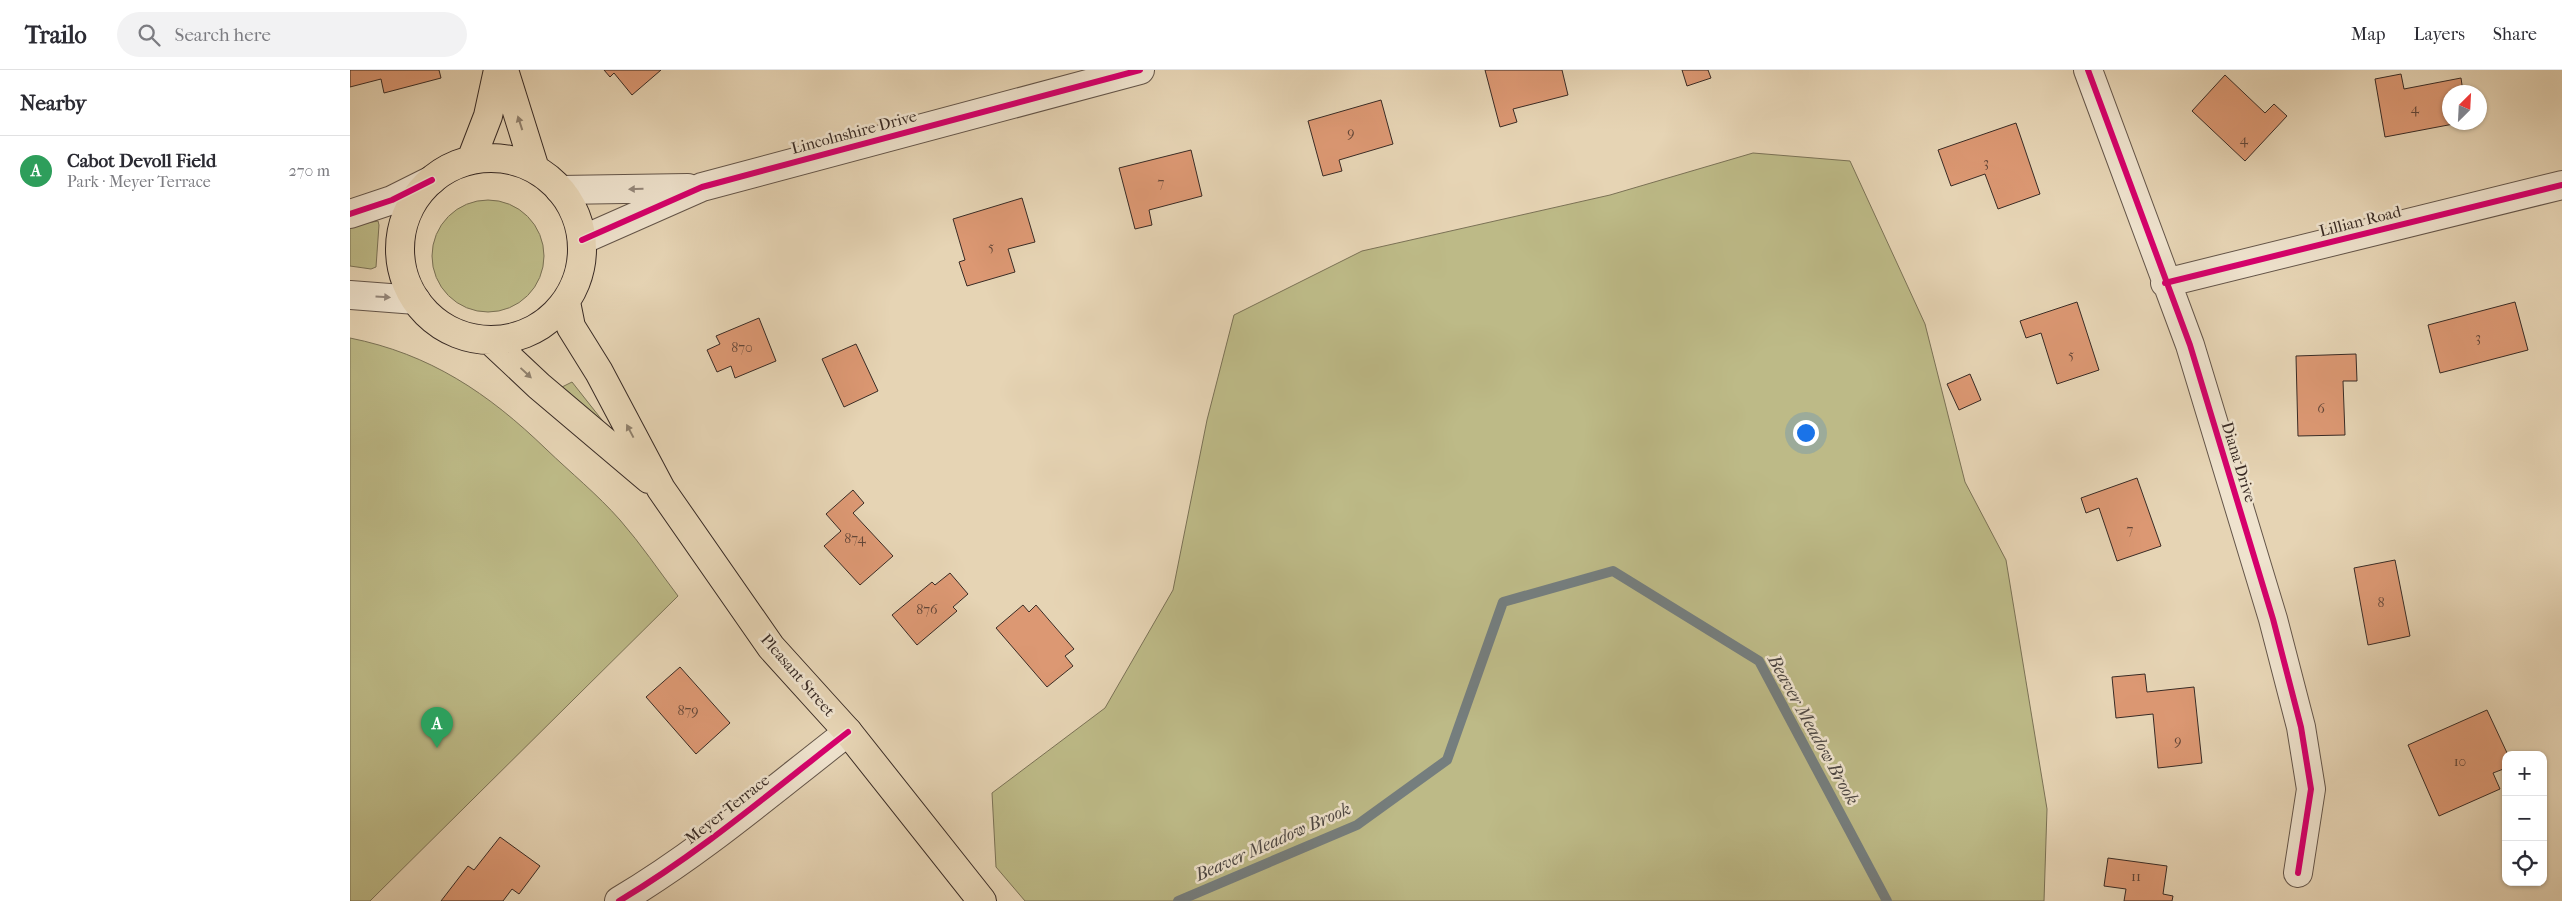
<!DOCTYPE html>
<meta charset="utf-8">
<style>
:root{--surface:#fff;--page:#f2f2f3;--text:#2b2b33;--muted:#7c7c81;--line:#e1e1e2;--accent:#8f2418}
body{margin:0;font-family:"IM FELL French Canon",serif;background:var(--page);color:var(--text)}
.controls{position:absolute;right:15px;bottom:15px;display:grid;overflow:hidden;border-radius:10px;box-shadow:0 1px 4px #0004}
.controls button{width:45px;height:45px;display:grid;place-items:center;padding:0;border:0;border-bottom:1px solid var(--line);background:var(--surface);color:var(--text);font:25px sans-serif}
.compass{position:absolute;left:2092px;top:15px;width:45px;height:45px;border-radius:50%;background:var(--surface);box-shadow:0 1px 4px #0004;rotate:24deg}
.you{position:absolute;left:1455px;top:362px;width:18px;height:18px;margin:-12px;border:4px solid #fff;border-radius:50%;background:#1a73e8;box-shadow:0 0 0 8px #1a73e833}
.badge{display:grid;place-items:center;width:32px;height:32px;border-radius:50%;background:var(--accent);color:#fff;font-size:16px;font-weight:700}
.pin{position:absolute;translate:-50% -41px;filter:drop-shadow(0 1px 2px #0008)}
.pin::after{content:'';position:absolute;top:26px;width:18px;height:15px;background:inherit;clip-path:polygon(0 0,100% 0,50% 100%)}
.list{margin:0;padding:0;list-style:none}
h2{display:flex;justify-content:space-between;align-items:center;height:65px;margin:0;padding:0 20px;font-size:21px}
h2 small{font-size:16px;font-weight:400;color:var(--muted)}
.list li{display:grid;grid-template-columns:32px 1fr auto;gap:15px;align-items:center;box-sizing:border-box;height:70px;padding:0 20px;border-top:1px solid var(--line)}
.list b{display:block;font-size:19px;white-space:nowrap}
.list p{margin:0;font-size:16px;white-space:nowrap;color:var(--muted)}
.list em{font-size:16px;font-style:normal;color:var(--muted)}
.icon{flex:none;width:28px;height:28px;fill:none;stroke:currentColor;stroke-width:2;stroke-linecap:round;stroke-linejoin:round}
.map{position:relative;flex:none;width:2212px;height:831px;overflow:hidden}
header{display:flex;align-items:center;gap:30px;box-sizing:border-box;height:70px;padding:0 25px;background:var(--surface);border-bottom:1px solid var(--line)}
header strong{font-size:24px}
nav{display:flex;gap:28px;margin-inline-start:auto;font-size:18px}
.search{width:350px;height:45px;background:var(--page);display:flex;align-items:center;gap:12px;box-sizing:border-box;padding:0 18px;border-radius:28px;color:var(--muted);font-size:19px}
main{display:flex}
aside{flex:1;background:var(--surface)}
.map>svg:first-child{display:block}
.green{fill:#bdba87;stroke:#7b7256}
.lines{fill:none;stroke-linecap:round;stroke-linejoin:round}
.stream{stroke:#757e7e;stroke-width:10}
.building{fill:#dc9873;stroke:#392b25}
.minor-casing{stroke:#645549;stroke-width:30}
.major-casing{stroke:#392b25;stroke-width:30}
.minor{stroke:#efe3ce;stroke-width:28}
.major{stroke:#e6d4b4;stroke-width:28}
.cycleway-casing{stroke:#efe3ce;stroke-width:9}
.cycleway{stroke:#d6006c;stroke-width:6}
.oneway{fill:#90806c}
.oneway2{fill:#94877a}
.labels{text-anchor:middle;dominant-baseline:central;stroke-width:5;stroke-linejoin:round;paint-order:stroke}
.number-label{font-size:14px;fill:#624638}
.street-label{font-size:16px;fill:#392b25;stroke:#efe3ce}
.water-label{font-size:18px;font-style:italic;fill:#4d4743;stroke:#efe3ce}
</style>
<header>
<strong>Trailo</strong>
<div class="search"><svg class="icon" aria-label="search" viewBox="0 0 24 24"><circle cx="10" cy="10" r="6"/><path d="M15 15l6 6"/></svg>Search here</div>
<nav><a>Map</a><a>Layers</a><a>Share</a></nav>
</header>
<main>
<aside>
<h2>Nearby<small></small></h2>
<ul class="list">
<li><span class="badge" style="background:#2e9e5b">A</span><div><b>Cabot Devoll Field</b><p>Park · Meyer Terrace</p></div><em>270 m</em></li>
</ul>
</aside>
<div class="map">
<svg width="2212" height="831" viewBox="0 0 2212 831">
<rect width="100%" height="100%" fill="#e6d4b4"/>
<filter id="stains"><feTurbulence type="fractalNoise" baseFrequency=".004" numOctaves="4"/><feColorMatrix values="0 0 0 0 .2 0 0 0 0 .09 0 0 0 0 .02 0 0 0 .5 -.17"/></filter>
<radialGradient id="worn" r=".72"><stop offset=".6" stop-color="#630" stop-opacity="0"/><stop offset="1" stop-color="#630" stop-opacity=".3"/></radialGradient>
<path class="green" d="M 1403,83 L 1500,91 L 1575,254 L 1615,412 L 1656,490 L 1697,739 L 1694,831 L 675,831 L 646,797 L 642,723 L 755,638 L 823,520 L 857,350 L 884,245 L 1012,181 L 1260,125 Z
M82 186a56 56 0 1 1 112 0a56 56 0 1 1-112 0Z
M 28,151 L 29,155 L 26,197 L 21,199 L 0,196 L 0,156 Z
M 0,268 C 80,284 138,323 196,379 C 221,403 247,424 270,450 C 291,474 309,501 328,526 L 20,831 L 0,831 Z
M 222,312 L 267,369 L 208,319 Z"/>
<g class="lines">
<path class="stream" d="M 828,831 L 1007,755 L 1097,690 L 1153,532 L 1263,501 L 1409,591 L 1537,831"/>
</g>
<path class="building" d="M 0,0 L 89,0 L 91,8 L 34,23 L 31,9 L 0,17 Z
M 254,0 L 311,0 L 282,25 L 264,3 L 260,7 Z
M 1135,0 L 1212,0 L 1218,25 L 1163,39 L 1167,52 L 1150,57 Z
M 1332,0 L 1358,0 L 1361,8 L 1337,16 Z
M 2051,4 L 2054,19 L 2111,8 L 2113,22 L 2100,22 L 2100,52 L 2114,52 L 2035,67 L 2025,9 Z
M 1875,5 L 1915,43 L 1924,34 L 1937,46 L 1895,91 L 1842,41 Z
M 1031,30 L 1043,74 L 989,90 L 992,101 L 973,106 L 958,51 Z
M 1666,53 L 1690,124 L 1648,139 L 1635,104 L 1601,116 L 1588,80 Z
M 841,80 L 852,126 L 799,140 L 802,155 L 785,159 L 769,98 Z
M 672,128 L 685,172 L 658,179 L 665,202 L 617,216 L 609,192 L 615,190 L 603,149 Z
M 1727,232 L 1749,300 L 1707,314 L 1691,263 L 1676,268 L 1670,251 Z
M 2165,232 L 2178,280 L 2090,303 L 2078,255 Z
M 409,248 L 426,291 L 385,308 L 381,296 L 367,302 L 357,280 L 370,274 L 366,266 Z
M 506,274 L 528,321 L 494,337 L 472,289 Z
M 2006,284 L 2007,311 L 1993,311 L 1995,365 L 1948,366 L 1946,286 Z
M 1620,304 L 1631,330 L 1609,340 L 1597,314 Z
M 1787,408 L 1811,476 L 1767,491 L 1749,438 L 1736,443 L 1731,428 Z
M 503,420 L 514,433 L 503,443 L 543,486 L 510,515 L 474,476 L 491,461 L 476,444 Z
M 2045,490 L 2060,566 L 2018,575 L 2004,498 Z
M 600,503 L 618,524 L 603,537 L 607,541 L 567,575 L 542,545 L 582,512 L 585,515 Z
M 673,535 L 679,542 L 686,535 L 724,579 L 715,586 L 723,596 L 697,617 L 646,558 Z
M 330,597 L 380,653 L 346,684 L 296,627 Z
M 1795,604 L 1797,622 L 1844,617 L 1852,693 L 1808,698 L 1803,644 L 1766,648 L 1762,607 Z
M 2137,640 L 2158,685 L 2156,685 L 2156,698 L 2143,703 L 2150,719 L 2089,746 L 2058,675 Z
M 150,767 L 190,796 L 169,824 L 162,819 L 153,831 L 91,831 L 118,796 L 124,800 Z
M 1758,788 L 1817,796 L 1813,824 L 1823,826 L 1822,831 L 1774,831 L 1776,819 L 1754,816 Z"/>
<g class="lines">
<defs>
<path id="minor" d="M 1738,0 L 1840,275 L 1923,549 L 1951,657 L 1961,719 L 1948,803
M 210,120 L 338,118
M 0,144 L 42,130 L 82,110
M 232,170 L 352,117 L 790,0
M 1815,213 L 2212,115
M 0,225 L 66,230
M 269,831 C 350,783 423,720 498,662"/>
<path id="major" d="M 154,0 L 185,99
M50 179a91 91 0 1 1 182 0a91 91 0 1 1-182 0Z
M 121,90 L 138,46 L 148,0
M 216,232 L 221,257 L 249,302 L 311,419 L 421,577 L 498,662 L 632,831
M 140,270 L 189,316 L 299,409"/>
</defs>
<use href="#minor" class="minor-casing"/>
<use href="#major" class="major-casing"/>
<use href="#minor" class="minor"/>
<use href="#major" class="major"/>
<defs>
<path id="cycleway" d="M 1738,0 L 1840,275 L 1923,549 L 1951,657 L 1961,719 L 1948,803
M 0,144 L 42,130 L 82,110
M 232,170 L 352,117 L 790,0
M 1815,213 L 2212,115
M 269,831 C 350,783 423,720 498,662"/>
</defs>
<use href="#cycleway" class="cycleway-casing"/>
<use href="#cycleway" class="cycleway"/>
</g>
<defs><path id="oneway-solid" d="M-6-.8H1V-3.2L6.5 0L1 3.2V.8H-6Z" transform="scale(1.25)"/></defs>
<g class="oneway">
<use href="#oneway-solid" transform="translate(170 53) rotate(-108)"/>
<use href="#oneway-solid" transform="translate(176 303) rotate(43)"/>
<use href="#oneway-solid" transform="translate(280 361) rotate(-118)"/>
</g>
<g class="oneway2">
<use href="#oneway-solid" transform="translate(286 119) rotate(179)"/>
<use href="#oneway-solid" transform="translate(33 227) rotate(4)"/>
</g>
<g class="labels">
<g class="number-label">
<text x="2065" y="38">4</text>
<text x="1001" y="62">9</text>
<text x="1894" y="69">4</text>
<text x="1636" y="92">3</text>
<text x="811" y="112">7</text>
<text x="641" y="176">5</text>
<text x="2128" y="267">3</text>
<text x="392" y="277">870</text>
<text x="1721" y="284">5</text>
<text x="1971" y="338">6</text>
<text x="1780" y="459">7</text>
<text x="505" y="468">874</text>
<text x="2031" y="532">8</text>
<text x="577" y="539">876</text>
<text x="338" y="640">879</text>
<text x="1828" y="670">9</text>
<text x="2110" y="691">10</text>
<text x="1786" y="806">11</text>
</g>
<g class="street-label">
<text transform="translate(504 62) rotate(-15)">Lincolnshire Drive</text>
<text transform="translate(2010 151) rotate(-14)">Lillian Road</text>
<text transform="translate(1889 392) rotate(73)">Diana Drive</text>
<text transform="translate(448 605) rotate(49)">Pleasant Street</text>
<text transform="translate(377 739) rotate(-38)">Meyer Terrace</text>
</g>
<g class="water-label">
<text transform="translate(1463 660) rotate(61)">Beaver Meadow Brook</text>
<text transform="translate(923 772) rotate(-24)">Beaver Meadow Brook</text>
</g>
</g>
<rect width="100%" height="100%" filter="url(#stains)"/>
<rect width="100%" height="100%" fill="url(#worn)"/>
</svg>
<div class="controls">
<button>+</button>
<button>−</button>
<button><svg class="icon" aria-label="locate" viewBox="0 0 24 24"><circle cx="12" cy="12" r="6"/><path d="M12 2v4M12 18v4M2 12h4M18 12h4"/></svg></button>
</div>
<svg class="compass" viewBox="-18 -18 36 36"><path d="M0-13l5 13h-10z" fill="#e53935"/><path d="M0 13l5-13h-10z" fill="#7c7c81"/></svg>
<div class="you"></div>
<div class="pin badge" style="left:87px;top:678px;background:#2e9e5b">A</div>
</div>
</main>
